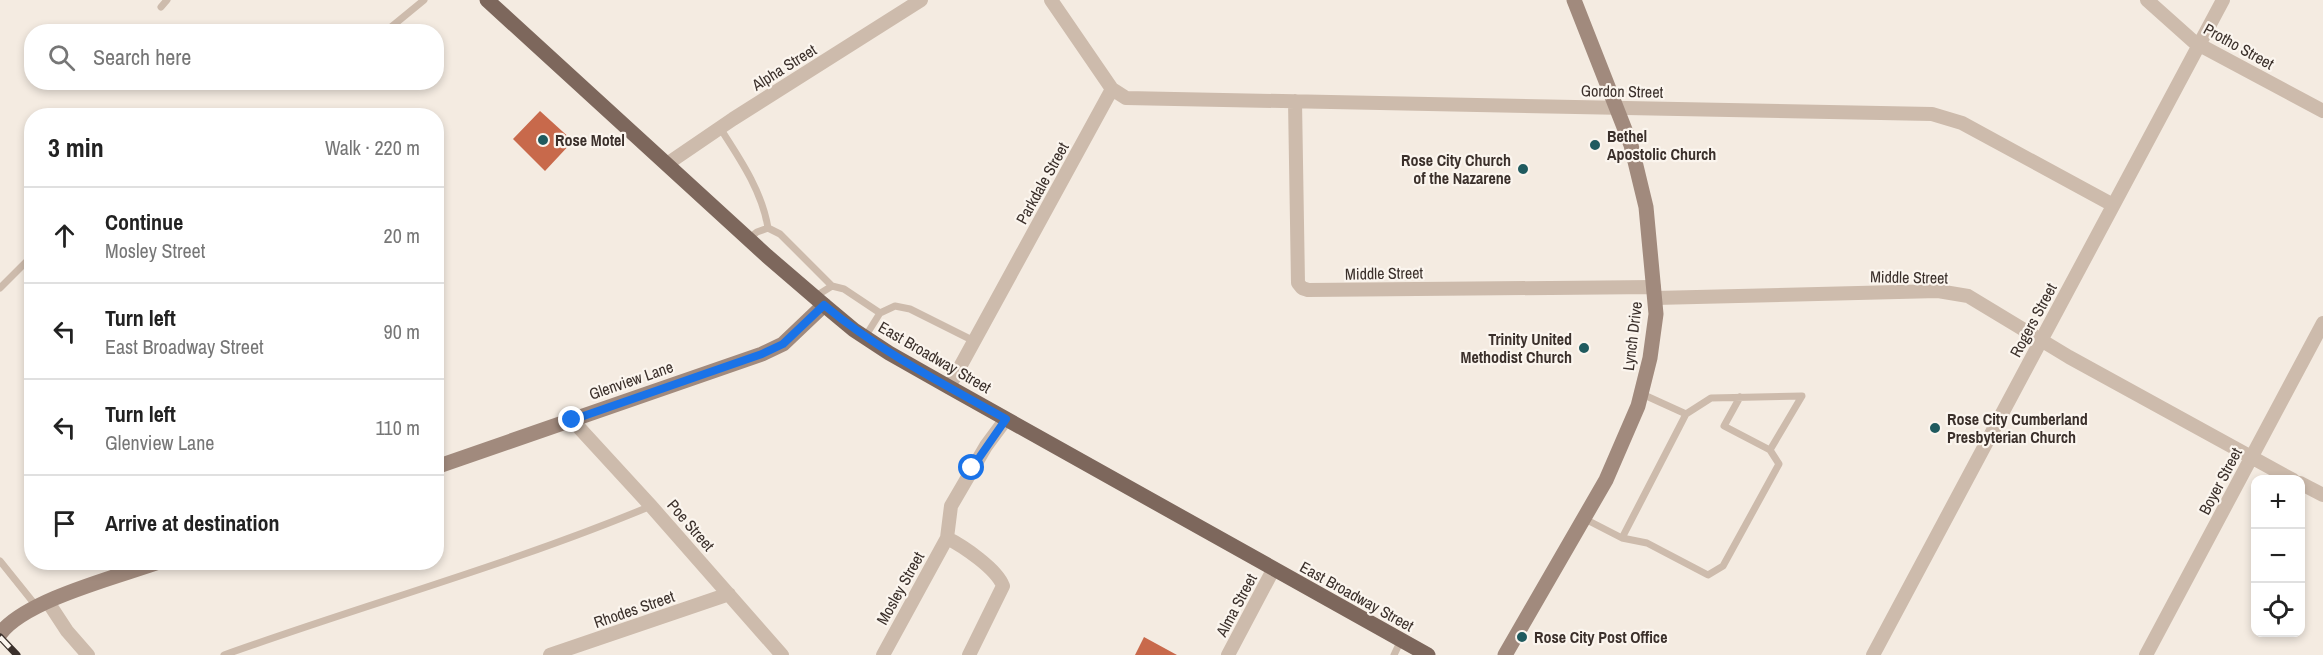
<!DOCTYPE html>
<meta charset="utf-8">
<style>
:root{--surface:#fff;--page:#f2f2f2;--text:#222;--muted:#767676;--line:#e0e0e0}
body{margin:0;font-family:"Archivo Narrow",sans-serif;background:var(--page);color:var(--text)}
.controls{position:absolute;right:18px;bottom:18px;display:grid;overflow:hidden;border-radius:12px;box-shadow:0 3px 9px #0003}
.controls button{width:54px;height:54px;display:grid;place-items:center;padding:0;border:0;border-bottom:2px solid var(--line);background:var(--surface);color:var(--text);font:30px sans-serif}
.stop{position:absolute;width:18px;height:18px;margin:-14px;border:4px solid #1a73e8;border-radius:50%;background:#fff}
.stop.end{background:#1a73e8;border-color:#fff;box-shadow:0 2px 6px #0008}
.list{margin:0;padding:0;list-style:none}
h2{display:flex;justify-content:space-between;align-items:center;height:78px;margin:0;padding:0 24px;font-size:26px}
h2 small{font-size:20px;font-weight:400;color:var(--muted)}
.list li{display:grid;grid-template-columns:39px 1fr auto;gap:18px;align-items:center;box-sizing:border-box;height:96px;padding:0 24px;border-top:2px solid var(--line)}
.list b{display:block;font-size:22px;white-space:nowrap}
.list p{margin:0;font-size:20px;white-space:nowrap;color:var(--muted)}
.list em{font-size:20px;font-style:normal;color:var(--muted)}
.icon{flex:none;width:33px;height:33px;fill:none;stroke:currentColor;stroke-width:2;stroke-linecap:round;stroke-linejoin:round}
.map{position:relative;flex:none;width:2323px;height:655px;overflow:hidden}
.search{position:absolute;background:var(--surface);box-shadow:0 3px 9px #0003;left:24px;top:24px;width:420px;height:66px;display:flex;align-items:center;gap:15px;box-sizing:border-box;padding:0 21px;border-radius:24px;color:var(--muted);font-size:22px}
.panel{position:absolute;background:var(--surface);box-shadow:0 3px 9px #0003;left:24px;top:108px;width:420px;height:462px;border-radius:24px}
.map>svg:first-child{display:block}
.building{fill:#c8694b}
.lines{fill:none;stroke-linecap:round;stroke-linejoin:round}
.lane{stroke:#cdbbac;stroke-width:7}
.street{stroke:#cdbbac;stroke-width:14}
.secondary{stroke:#a18a7d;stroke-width:15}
.primary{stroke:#7d675c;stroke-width:15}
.rail-casing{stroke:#3b302b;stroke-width:7}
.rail{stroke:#fbf5ee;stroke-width:4.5;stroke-dasharray:14;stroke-linecap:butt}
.route{stroke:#1a73e8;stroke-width:8}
.poi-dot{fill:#1f5a5e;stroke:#fbf5ee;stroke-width:2}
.labels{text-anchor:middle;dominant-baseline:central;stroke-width:4.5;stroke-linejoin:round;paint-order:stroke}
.street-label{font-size:16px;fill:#3b302b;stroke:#fbf5ee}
.poi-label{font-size:16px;font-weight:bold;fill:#3b302b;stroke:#fbf5ee;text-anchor:start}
</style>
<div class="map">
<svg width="2323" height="655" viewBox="0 0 2323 655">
<rect width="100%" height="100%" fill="#f4ebe1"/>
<path class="building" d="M 540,111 L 573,141 L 545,171 L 513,139 Z
M 1144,637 L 1177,655 L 1135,655 Z"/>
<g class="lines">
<path class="lane" d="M 161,7 L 167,0
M 385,32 L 424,0
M 720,128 C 740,159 762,191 768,228
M 748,239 L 757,232 L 768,228 L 780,234 L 832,286
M 0,288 L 32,256
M 816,296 L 832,286 L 844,289 L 880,313
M 865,337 L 880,313 L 895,306 L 910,309 L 974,341
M 1642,394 L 1686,414
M 1585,519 L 1622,538 L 1647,543 L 1708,575 L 1723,566 L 1779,464 L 1770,450
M 1622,538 L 1686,414 L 1711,398 L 1802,396 L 1770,450 L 1724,426 L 1740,397
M 0,561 L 37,607
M 224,655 C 366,604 512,564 651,506
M 1394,655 L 1401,640"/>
<path class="street" d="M 2147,0 L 2194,42 L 2323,111
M 1112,89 L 1126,98 L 1932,114 L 1962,123 L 2113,205
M 1295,101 L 1298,283 L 1302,288 L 1308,290 L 1654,287
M 667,164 L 733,119 L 921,0
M 1655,298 L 1938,291 L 1968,296 L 2069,357 L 2293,480
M 949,387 L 1112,89 L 1051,0
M 572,420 L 651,506 L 782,655
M 2300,483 L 2323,495
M 947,538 L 951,506 L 986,446 L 1006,419
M 48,602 L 67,631 L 88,655
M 550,655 L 729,594
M 883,655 L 947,538 C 963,546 997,569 1003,586 L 969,655
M 1228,655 L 1273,570
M 1873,655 L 2223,0
M 2146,655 L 2323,323"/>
<path class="secondary" d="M 436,467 L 762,354 L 783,344 L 824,305
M 0,634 C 25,600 117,577 159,562
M 1505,655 L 1606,480 L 1638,406 L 1650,358 L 1656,314 L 1646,207 L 1631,145 L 1574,0"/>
<path class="primary" d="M 487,0 L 767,256 L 824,305 L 854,330 L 889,353 L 949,387 L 1428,655"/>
<defs>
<path id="rail" d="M 0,637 L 17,655"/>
</defs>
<use href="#rail" class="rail-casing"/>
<use href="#rail" class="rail"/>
</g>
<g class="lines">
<path class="route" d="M 572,420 L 762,354 L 783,344 L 824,305 C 879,351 943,384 1006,419 L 972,468"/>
</g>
<g class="poi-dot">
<circle cx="543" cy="140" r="6"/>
<circle cx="1595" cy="145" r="6"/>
<circle cx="1523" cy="169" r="6"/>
<circle cx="1584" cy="348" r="6"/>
<circle cx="1935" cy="428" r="6"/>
<circle cx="1522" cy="637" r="6"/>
</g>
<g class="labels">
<g class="street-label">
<text transform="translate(2239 46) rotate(29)">Protho Street</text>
<text transform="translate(784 67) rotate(-32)">Alpha Street</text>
<text transform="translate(1622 91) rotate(1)">Gordon Street</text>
<text transform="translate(1042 183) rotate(-61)">Parkdale Street</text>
<text transform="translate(1384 273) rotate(-1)">Middle Street</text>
<text transform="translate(1909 277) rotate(1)">Middle Street</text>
<text transform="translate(2033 320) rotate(-62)">Rogers Street</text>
<text transform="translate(1632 336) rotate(-83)">Lynch Drive</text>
<text transform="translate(935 357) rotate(30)">East Broadway Street</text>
<text transform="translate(631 380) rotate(-19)">Glenview Lane</text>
<text transform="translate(2220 481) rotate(-62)">Boyer Street</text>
<text transform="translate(691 525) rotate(49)">Poe Street</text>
<text transform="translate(900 588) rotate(-61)">Mosley Street</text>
<text transform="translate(1357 596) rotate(29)">East Broadway Street</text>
<text transform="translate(1236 605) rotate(-62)">Alma Street</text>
<text transform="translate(634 609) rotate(-19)">Rhodes Street</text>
</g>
<g class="poi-label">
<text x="1607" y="136">Bethel<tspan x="1607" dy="18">Apostolic Church</tspan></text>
<text x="555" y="140">Rose Motel</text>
<text x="1511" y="160" text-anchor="end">Rose City Church<tspan x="1511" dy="18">of the Nazarene</tspan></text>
<text x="1572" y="339" text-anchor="end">Trinity United<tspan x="1572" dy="18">Methodist Church</tspan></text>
<text x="1947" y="419">Rose City Cumberland<tspan x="1947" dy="18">Presbyterian Church</tspan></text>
<text x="1534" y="637">Rose City Post Office</text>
</g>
</g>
</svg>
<div class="controls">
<button>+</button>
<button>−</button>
<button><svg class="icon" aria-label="locate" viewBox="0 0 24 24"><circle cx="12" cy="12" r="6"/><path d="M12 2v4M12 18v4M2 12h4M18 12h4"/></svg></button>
</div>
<div class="stop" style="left:972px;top:468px"></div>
<div class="stop end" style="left:572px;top:420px"></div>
<div class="search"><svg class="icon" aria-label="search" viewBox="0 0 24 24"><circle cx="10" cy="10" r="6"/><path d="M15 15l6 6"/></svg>Search here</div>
<section class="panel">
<h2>3 min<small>Walk · 220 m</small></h2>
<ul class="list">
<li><svg class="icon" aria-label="ahead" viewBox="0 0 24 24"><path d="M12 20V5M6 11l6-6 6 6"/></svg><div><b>Continue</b><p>Mosley Street</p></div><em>20 m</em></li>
<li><svg class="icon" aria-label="left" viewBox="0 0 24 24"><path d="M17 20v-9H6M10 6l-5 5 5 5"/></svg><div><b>Turn left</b><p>East Broadway Street</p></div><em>90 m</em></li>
<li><svg class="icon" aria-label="left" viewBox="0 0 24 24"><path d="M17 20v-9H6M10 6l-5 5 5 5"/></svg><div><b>Turn left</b><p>Glenview Lane</p></div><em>110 m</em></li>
<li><svg class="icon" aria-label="arrive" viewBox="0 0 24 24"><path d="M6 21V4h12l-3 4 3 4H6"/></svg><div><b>Arrive at destination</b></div></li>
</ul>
</section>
</div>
